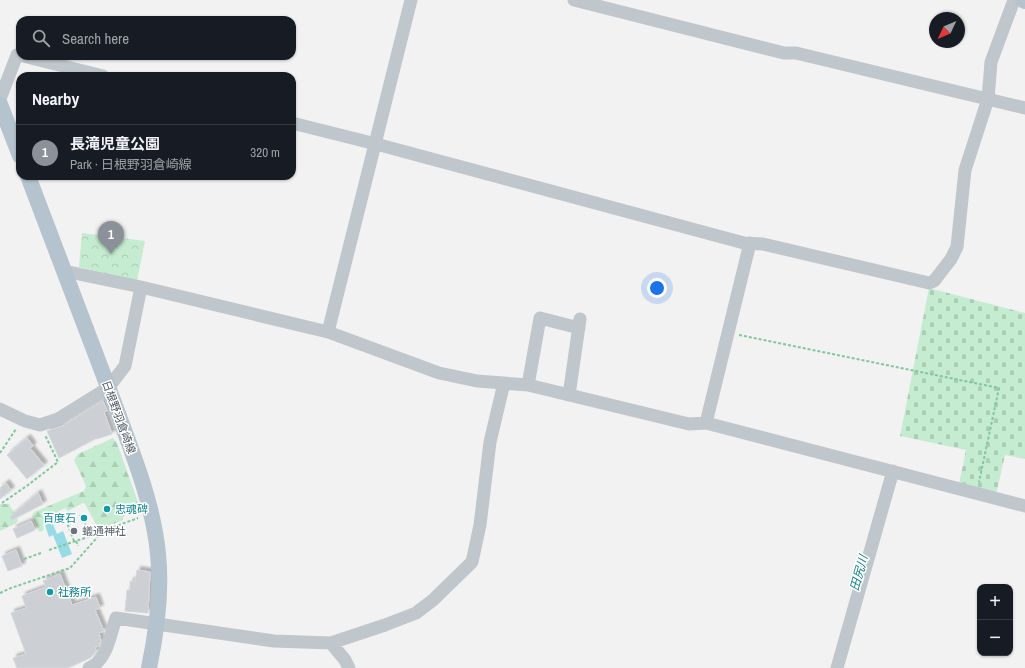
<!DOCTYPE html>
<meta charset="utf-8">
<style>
:root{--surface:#171b24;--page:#20242c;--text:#f1f3f6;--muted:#9ea1a6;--line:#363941;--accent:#8c9099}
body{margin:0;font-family:"Archivo Narrow","Noto Sans JP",sans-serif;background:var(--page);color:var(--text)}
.controls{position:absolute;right:12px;bottom:12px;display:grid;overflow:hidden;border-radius:8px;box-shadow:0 1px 3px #0004}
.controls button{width:36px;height:36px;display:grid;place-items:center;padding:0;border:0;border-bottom:1px solid var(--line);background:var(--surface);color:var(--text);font:20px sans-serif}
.compass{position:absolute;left:929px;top:12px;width:36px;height:36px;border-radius:50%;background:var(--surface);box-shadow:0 1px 3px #0004;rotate:226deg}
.you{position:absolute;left:657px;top:288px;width:14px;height:14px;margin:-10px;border:3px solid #fff;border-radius:50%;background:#1a73e8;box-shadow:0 0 0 6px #1a73e833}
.badge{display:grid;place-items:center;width:26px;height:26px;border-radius:50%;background:var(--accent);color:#fff;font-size:13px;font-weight:700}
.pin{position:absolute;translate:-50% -33px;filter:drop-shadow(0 1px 2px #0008)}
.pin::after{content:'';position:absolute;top:21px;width:14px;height:12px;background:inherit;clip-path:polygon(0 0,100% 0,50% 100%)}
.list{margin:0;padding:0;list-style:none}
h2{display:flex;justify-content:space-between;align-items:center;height:52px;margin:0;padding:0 16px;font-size:17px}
h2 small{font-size:13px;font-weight:400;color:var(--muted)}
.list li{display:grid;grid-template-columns:26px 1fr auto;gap:12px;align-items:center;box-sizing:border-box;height:56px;padding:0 16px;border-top:1px solid var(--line)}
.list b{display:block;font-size:15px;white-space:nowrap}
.list p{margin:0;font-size:13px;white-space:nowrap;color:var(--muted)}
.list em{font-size:13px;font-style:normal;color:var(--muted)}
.icon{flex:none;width:22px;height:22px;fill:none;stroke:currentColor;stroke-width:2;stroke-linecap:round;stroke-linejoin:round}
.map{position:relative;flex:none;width:1025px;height:668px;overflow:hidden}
.search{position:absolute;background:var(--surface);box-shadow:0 1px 3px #0004;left:16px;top:16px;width:280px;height:44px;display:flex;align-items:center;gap:10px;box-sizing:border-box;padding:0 14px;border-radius:12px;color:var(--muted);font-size:15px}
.panel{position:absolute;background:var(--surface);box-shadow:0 1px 3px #0004;left:16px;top:72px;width:280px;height:108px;border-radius:12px}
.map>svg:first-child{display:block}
.forest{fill:url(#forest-firs)}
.cemetery{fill:url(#cemetery-stones)}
.park{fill:url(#park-crowns)}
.water{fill:#97dce4}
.building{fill:#cccfd3;stroke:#d6d8dc;filter:url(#shadow)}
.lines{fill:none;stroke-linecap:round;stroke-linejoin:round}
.path{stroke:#80c79d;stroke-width:2;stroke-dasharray:3 2;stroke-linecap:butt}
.minor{stroke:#bfc7cc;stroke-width:13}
.major{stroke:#b4c3cd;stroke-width:16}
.culture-dot{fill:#0f9aa8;stroke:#fff;stroke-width:1.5}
.worship-dot{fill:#6b7280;stroke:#fff;stroke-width:1.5}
.labels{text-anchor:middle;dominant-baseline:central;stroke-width:3;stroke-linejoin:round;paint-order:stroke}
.street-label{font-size:11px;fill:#4b565d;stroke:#fff}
.culture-label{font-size:11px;fill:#0d838f;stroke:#fff;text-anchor:start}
.worship-label{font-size:11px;fill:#5b616d;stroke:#fff;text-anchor:start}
.water-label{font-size:12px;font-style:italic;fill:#1a7f8b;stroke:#fff}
</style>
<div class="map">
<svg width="1025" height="668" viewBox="0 0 1025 668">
<defs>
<pattern id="forest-firs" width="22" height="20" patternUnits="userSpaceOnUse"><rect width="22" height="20" fill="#c5ecd0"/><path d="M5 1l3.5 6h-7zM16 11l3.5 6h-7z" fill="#abccb5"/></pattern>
<pattern id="cemetery-stones" width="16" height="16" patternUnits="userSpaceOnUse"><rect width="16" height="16" fill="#c5ecd0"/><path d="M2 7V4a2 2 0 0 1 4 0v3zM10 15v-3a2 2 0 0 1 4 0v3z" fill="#abccb5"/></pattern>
<pattern id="park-crowns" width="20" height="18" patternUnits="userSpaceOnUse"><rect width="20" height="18" fill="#c5ecd0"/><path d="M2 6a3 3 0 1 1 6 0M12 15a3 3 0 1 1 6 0" fill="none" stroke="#abccb5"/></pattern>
<filter id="shadow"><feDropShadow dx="3.5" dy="-3.5" stdDeviation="1" flood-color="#0004"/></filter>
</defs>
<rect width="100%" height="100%" fill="#f3f2f2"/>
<path class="forest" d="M 113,438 L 117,443 L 139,505 C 132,510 123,510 123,520 L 101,529 L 98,528 L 85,504 L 83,503 L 68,511 L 65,508 L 59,511 L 57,518 L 44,523 L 43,525 L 44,530 L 40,532 L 39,531 L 32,516 L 34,512 L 84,491 L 86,486 L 74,460 L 78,454 Z
M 0,504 L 9,504 L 17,517 L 18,521 L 15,524 L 0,531 Z"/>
<path class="cemetery" d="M 929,288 L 1025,313 L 1025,459 L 1005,455 L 996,495 L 959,484 L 966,450 L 900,436 Z"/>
<path class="park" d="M 82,233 L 145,241 L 137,281 L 79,267 Z"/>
<path class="water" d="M 52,522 L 57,534 L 63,531 L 72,554 L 62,558 L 53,535 L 49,537 L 45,525 Z"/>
<path class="building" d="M 103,401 L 107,411 L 104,412 L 112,434 L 97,439 L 97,438 L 59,458 L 47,431 L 62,426 Z
M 27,438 L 33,446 L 30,448 L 44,465 L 27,479 L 7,455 Z
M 6,483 L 11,490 L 0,499 L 0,488 Z
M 38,493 L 43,504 L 12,520 L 10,517 Z
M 31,521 L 35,530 L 17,538 L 13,529 Z
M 16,550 L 22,566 L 8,571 L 2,556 Z
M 137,570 L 150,572 L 148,613 L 125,611 L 127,590 L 130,590 L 130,581 L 135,582 Z
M 60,574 L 72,605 L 96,597 L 100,608 L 95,610 L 104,631 L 99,633 L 101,641 L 99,646 L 95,647 L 96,651 L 90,658 L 68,668 L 17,668 L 13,658 L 26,654 L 11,613 L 26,608 L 22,596 L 46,587 L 43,581 Z"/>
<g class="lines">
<path class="path" d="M 739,335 L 999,388 L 979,482
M 0,453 L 16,429
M 2,503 L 28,485 L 58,462 L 45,435
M 64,515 L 74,541
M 80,515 L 91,535
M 76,541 L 78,546
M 49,550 L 103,532
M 24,559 L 41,553
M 0,593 L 11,588 L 70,568 L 103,531 L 138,518"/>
<path class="minor" d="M 574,0 L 784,53 L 796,53 L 1025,108
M 23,56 L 103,76
M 0,99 L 17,55 L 20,55
M 292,123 L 376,144 L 744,243 L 763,244 L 929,283 L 934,281 L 951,259 L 957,247 L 965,170 L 988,99 L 991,62 L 1014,0
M 64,271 L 141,287 L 328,332 L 439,373 L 477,381 L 528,385 L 689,424 L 706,423 L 1025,506
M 328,332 L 411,0
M 528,385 L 540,318 L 579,328
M 569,395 L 580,319
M 0,409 L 25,421 L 40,425 L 58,419 L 108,388 L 125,366 L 141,287
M 706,423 L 750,243
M 331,643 L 345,660 L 349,668
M 89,668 C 107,661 110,635 116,618 L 274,641 L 331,643 L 385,625 L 416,613 L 433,600 L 472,562 L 480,525 L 490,442 L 504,383
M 837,668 L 893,471"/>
<path class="major" d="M 1023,0 L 1025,1
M 0,104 L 20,156
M 28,176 C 56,251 85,325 113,400 C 131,450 153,501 158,554 C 162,592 157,630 149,668"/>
</g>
<g class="culture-dot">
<circle cx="107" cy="509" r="4"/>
<circle cx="84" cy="518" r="4"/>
<circle cx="50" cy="592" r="4"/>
</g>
<circle class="worship-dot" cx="74" cy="531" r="4"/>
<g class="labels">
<g class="street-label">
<text transform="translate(119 417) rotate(70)">日根野羽倉崎線</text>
</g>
<g class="culture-label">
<text x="115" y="509">忠魂碑</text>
<text x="76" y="518" text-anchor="end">百度石</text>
<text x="58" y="592">社務所</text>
</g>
<g class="worship-label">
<text x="82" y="531">蟻通神社</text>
</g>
<g class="water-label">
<text transform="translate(859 573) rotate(-74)">田尻川</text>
</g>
</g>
</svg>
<div class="controls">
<button>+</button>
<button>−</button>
</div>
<svg class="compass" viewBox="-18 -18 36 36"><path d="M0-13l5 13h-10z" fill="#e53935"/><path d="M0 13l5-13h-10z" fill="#9ea1a6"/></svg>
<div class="you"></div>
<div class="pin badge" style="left:111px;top:254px">1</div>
<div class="search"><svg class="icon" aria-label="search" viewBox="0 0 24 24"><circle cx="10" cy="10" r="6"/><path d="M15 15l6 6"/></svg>Search here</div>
<section class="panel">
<h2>Nearby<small></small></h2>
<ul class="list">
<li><span class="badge">1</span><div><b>長滝児童公園</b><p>Park · 日根野羽倉崎線</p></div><em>320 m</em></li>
</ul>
</section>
</div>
